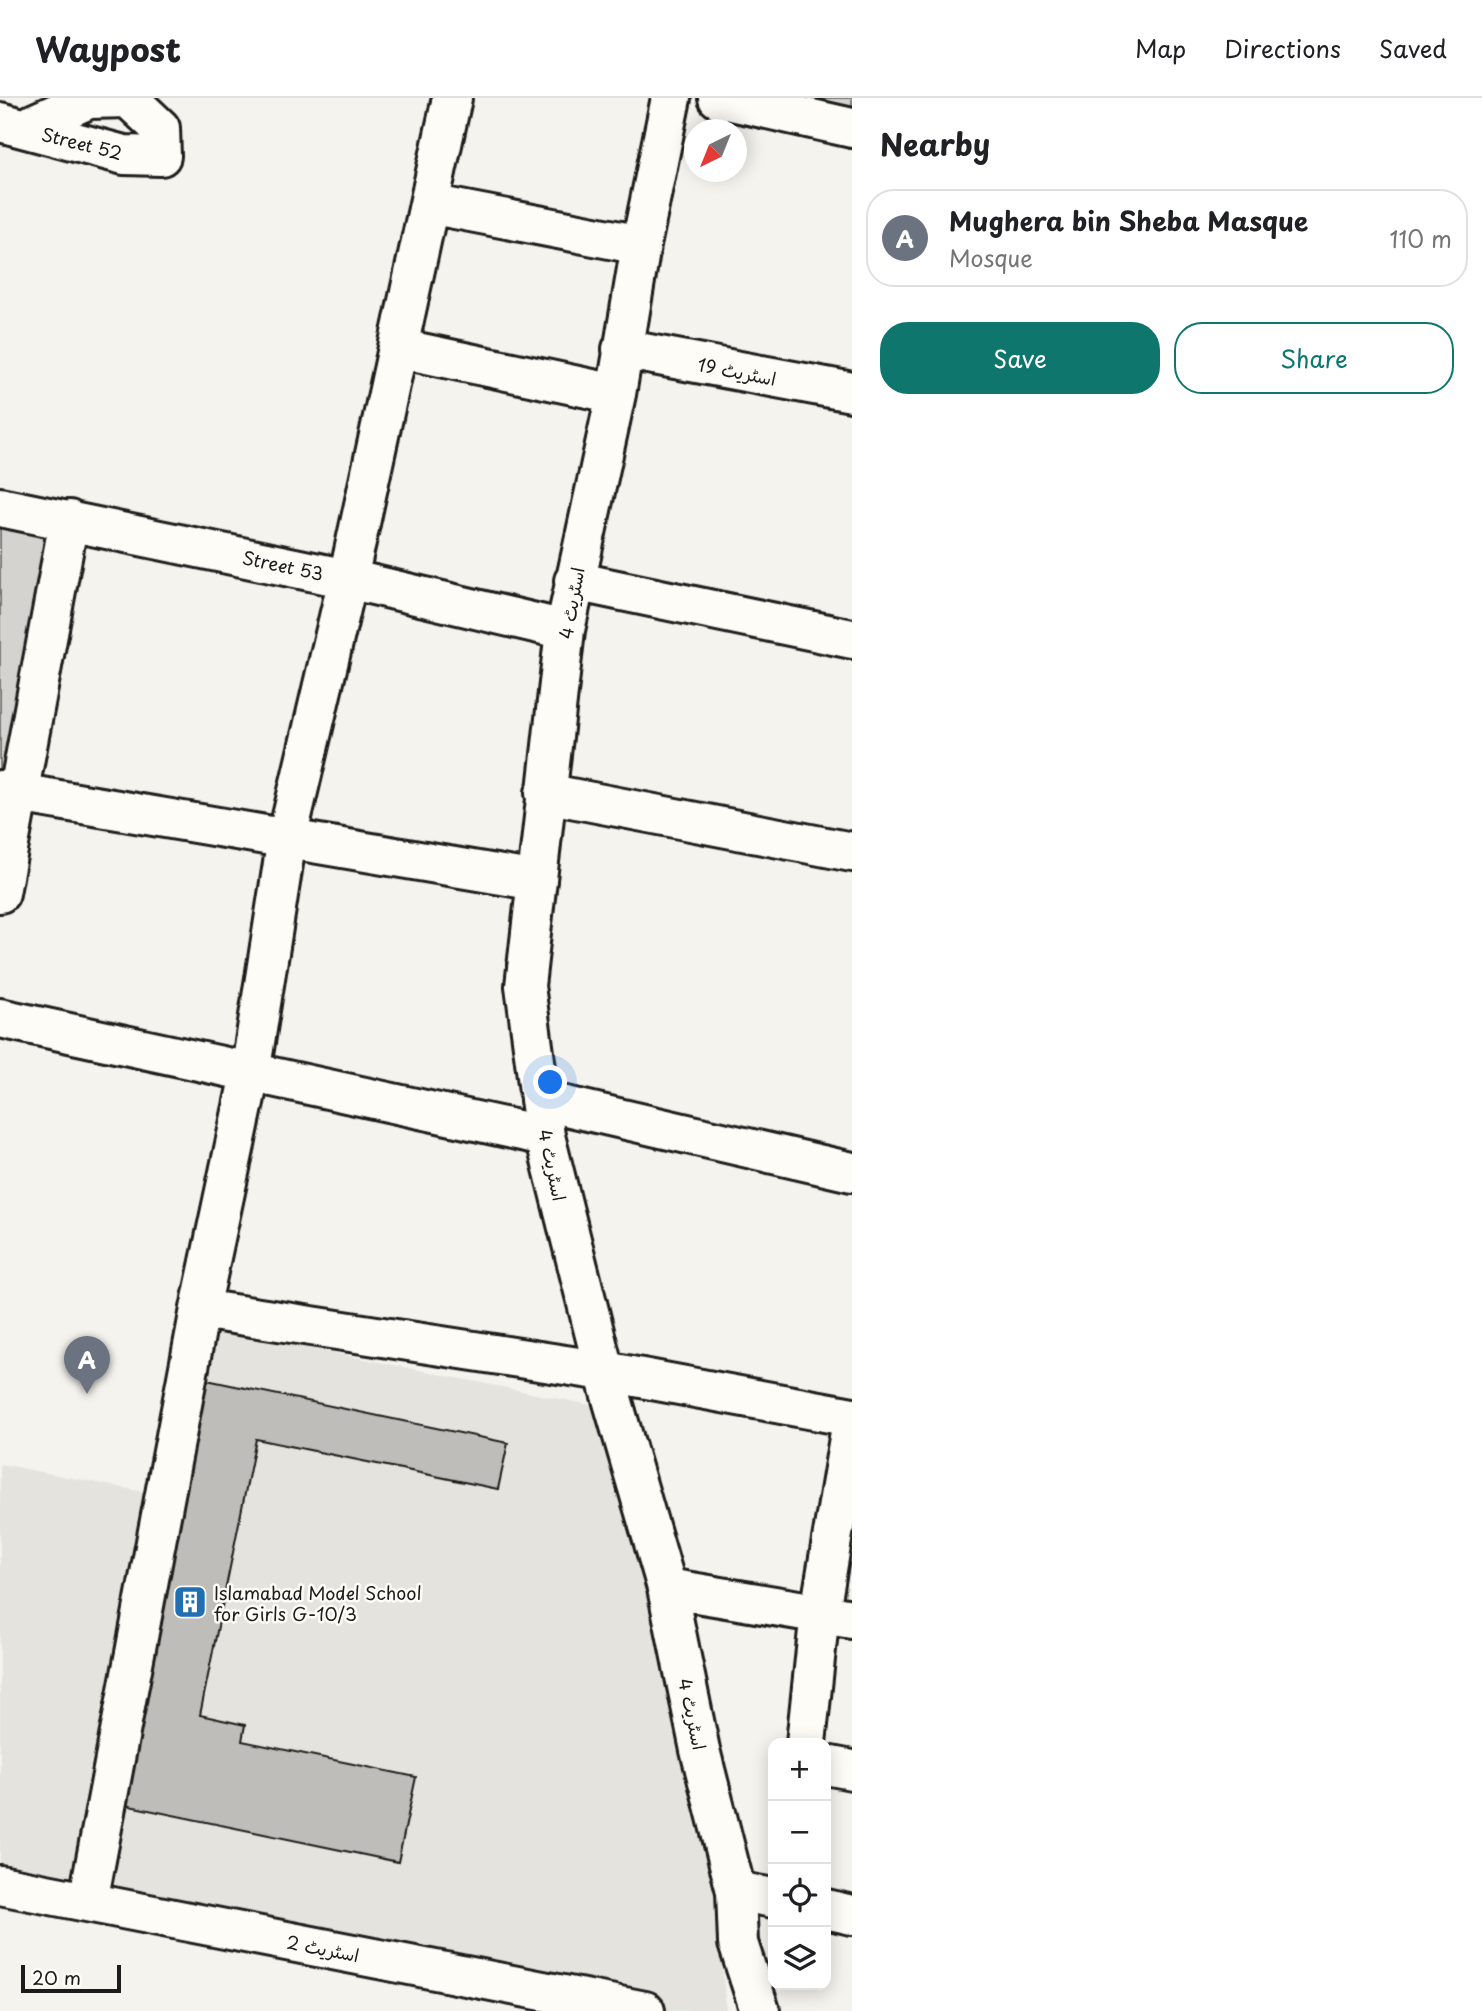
<!DOCTYPE html>
<meta charset="utf-8">
<style>
:root{--surface:#fff;--page:#f2f2f2;--text:#202124;--muted:#757577;--line:#e0e0e0;--accent:#0f766e}
body{margin:0;font-family:"Playpen Sans","Playpen Sans Arabic",sans-serif;background:var(--page);color:var(--text)}
.controls{position:absolute;right:21px;bottom:21px;display:grid;overflow:hidden;border-radius:14px;box-shadow:0 4px 18px #0003}
.controls button{width:63px;height:63px;display:grid;place-items:center;padding:0;border:0;border-bottom:2px solid var(--line);background:var(--surface);color:var(--text);font:35px sans-serif}
.compass{position:absolute;left:684px;top:21px;width:63px;height:63px;border-radius:50%;background:var(--surface);box-shadow:0 4px 18px #0003;rotate:223deg}
.scale{position:absolute;left:21px;bottom:18px;width:100px;box-sizing:border-box;padding-left:7px;border:4px solid #1c1c1c;border-top:0;font-size:19px;line-height:24px;white-space:nowrap;color:#1c1c1c;-webkit-text-stroke:5px #fdfcf7;paint-order:stroke}
.you{position:absolute;left:551px;top:985px;width:24px;height:24px;margin:-18px;border:5px solid #fff;border-radius:50%;background:#1a73e8;box-shadow:0 0 0 10px #1a73e833}
.badge{display:grid;place-items:center;width:46px;height:46px;border-radius:50%;background:var(--accent);color:#fff;font-size:23px;font-weight:700}
.pin{position:absolute;translate:-50% -58px;filter:drop-shadow(0 2px 4px #0008)}
.pin::after{content:'';position:absolute;top:37px;width:24px;height:21px;background:inherit;clip-path:polygon(0 0,100% 0,50% 100%)}
.list{margin:0;padding:0;list-style:none}
h2{display:flex;justify-content:space-between;align-items:center;height:91px;margin:0;padding:0 28px;font-size:30px}
h2 small{font-size:23px;font-weight:400;color:var(--muted)}
.list li{display:grid;grid-template-columns:46px 1fr auto;gap:21px;align-items:center;box-sizing:border-box;height:98px;margin:0 14px 14px;padding:0 14px;border:2px solid var(--line);border-radius:28px}
.list b{display:block;font-size:26px;white-space:nowrap}
.list p{margin:0;font-size:23px;white-space:nowrap;color:var(--muted)}
.list em{font-size:23px;font-style:normal;color:var(--muted)}
.actions{display:flex;gap:14px;padding:21px 28px}
.actions a{flex:1;padding:16px 0;border:2px solid var(--accent);border-radius:28px;text-align:center;font-size:24px;color:var(--accent)}
.actions .main{background:var(--accent);color:#fff}
.icon{flex:none;width:38px;height:38px;fill:none;stroke:currentColor;stroke-width:2;stroke-linecap:round;stroke-linejoin:round}
.map{position:relative;flex:none;width:852px;height:1913px;overflow:hidden}
header{display:flex;align-items:center;gap:42px;box-sizing:border-box;height:98px;padding:0 35px;background:var(--surface);border-bottom:2px solid var(--line)}
header strong{font-size:33px}
nav{display:flex;gap:38px;margin-inline-start:auto;font-size:24px}
main{display:flex}
aside{flex:1;background:var(--surface)}
.map>svg:first-child{display:block}
.built{fill:#e4e3de}
.green{fill:#d4d3cf;stroke:#787876;stroke-width:2}
.building{fill:#bebdba;stroke:#1c1c1c;stroke-width:2}
.lines{fill:none;stroke-linecap:round;stroke-linejoin:round}
.minor-casing{stroke:#1c1c1c;stroke-width:44}
.minor{stroke:#fdfcf7;stroke-width:38}
.labels{text-anchor:middle;dominant-baseline:central;stroke-width:5;stroke-linejoin:round;paint-order:stroke}
.street-label{font-size:18px;fill:#1c1c1c;stroke:#fdfcf7}
.poi-label{font-size:18px;fill:#1c1c1c;stroke:#fdfcf7;text-anchor:start}
</style>
<header>
<strong>Waypost</strong>
<nav><a>Map</a><a>Directions</a><a>Saved</a></nav>
</header>
<main>
<div class="map">
<svg width="852" height="1913" viewBox="0 0 852 1913">
<rect width="100%" height="100%" fill="#f4f3ee"/>
<filter id="ink" filterUnits="userSpaceOnUse"><feTurbulence type="fractalNoise" baseFrequency=".0143" numOctaves="2"/><feDisplacementMap in="SourceGraphic" scale="14" xChannelSelector="R" yChannelSelector="G"/><feConvolveMatrix kernelMatrix="1 2 1 2 8 2 1 2 1" color-interpolation-filters="sRGB"/></filter>
<g filter="url(#ink)">
<path class="built" d="M 211,1230 L 595,1308 L 647,1481 L 713,1760 L 726,1913 L 581,1913 L 94,1816 Z
M 0,1366 L 154,1396 L 71,1817 L 0,1803 Z"/>
<path class="green" d="M 742,0 L 852,0 L 852,22 Z
M 0,418 L 58,429 L 0,723 Z"/>
<path class="building" d="M 202,1281 L 508,1345 L 498,1391 L 256,1341 L 200,1617 L 245,1627 L 242,1643 L 416,1679 L 398,1764 L 115,1705 Z"/>
<g class="lines">
<defs>
<path id="minor" d="M 671,0 L 641,147 L 616,296 L 565,532 L 525,888 L 545,1038 L 604,1273 L 667,1490 L 700,1652 L 736,1793 L 738,1845 L 760,1913
M 718,0 L 852,30
M 0,24 L 124,57 L 161,58 L 160,30 L 128,0 L 89,1 L 33,26
M 429,106 L 641,147
M 398,250 L 616,296
M 622,251 L 852,294
M 0,409 L 348,481 L 565,532
M 574,483 L 852,541
M 0,692 L 537,783
M 545,695 L 852,754
M 0,795 L 69,422
M 0,920 L 545,1038
M 540,1002 L 852,1074
M 200,1211 L 604,1273 L 852,1319
M 667,1490 L 852,1521
M 806,1645 L 820,1514 L 852,1322
M 826,1667 L 852,1672
M 0,1787 L 645,1913
M 736,1793 L 773,1800
M 88,1804 L 200,1211 L 250,976 L 287,740 L 348,481 L 452,0
M 826,1811 L 852,1817"/>
</defs>
<use href="#minor" class="minor-casing"/>
<use href="#minor" class="minor"/>
</g>
</g>
<defs>
<symbol id="building-square" viewBox="-11 -11 22 22"><rect x="-9" y="-9" width="18" height="18" rx="4" fill="#1f6fb2" stroke="#fdfcf7"/><path d="M-4-6H4V6H1V3H-1V6H-4ZM-2.5-4.3h1.7v1.8h-1.7ZM.8-4.3h1.7v1.8H.8ZM-2.5-1h1.7V.8h-1.7ZM.8-1h1.7V.8H.8Z" fill="#fff"/></symbol>
</defs>
<g fill-rule="evenodd">
<use href="#building-square" x="171" y="1485" width="38" height="38"/>
</g>
<g class="labels">
<g class="street-label">
<text transform="translate(82 45) rotate(14)">Street 52</text>
<text transform="translate(737 273) rotate(11)">اسٹریٹ 19</text>
<text transform="translate(283 467) rotate(12)">Street 53</text>
<text transform="translate(571 505) rotate(-80)">اسٹریٹ 4</text>
<text transform="translate(553 1067) rotate(78)">اسٹریٹ 4</text>
<text transform="translate(693 1616) rotate(78)">اسٹریٹ 4</text>
<text transform="translate(323 1850) rotate(11)">اسٹریٹ 2</text>
</g>
<g class="poi-label">
<text x="214" y="1494">Islamabad Model School<tspan x="214" dy="21">for Girls G-10/3</tspan></text>
</g>
</g>
</svg>
<div class="controls">
<button>+</button>
<button>−</button>
<button><svg class="icon" aria-label="locate" viewBox="0 0 24 24"><circle cx="12" cy="12" r="6"/><path d="M12 2v4M12 18v4M2 12h4M18 12h4"/></svg></button>
<button><svg class="icon" aria-label="layers" viewBox="0 0 24 24"><path d="M12 4l9 5-9 5-9-5zM3 14l9 5 9-5"/></svg></button>
</div>
<svg class="compass" viewBox="-18 -18 36 36"><path d="M0-13l5 13h-10z" fill="#e53935"/><path d="M0 13l5-13h-10z" fill="#757577"/></svg>
<div class="scale">20 m</div>
<div class="you"></div>
<div class="pin badge" style="left:87px;top:1296px;background:#6b7280">A</div>
</div>
<aside>
<h2>Nearby<small></small></h2>
<ul class="list">
<li><span class="badge" style="background:#6b7280">A</span><div><b>Mughera bin Sheba Masque</b><p>Mosque</p></div><em>110 m</em></li>
</ul>
<div class="actions"><a class="main">Save</a><a>Share</a></div>
</aside>
</main>
